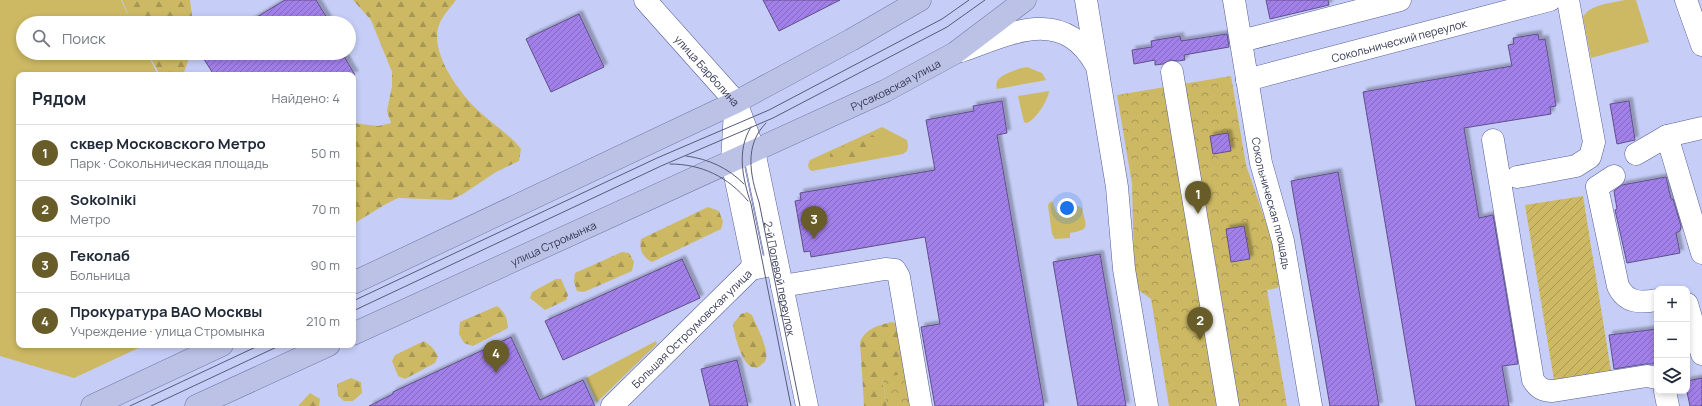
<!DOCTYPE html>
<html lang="ru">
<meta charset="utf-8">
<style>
:root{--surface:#fff;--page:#f2f2f3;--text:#1f2937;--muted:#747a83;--line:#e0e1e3;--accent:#685c29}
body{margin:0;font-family:Manrope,sans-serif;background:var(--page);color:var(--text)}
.controls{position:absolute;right:12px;bottom:12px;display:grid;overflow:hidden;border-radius:8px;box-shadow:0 2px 6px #0003}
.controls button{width:36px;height:36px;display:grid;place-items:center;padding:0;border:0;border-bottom:1px solid var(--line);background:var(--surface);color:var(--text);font:20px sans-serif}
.you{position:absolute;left:1067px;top:208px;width:14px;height:14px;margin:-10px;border:3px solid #fff;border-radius:50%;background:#1a73e8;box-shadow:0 0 0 6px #1a73e833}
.badge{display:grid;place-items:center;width:26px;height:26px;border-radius:50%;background:var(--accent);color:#fff;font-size:13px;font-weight:700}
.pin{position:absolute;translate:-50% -33px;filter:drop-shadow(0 1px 2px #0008)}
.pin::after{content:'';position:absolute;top:21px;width:14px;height:12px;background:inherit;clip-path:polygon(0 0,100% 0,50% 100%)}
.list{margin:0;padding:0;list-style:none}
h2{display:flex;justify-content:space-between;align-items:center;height:52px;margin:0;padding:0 16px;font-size:17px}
h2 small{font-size:13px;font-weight:400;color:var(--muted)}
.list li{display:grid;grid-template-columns:26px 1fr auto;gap:12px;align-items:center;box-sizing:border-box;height:56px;padding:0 16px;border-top:1px solid var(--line)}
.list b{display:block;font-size:15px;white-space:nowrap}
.list p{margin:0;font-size:13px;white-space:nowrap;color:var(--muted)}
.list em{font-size:13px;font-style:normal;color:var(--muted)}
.icon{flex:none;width:22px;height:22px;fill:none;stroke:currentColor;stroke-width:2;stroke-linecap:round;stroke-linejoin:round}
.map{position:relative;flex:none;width:1702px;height:406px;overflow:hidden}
.search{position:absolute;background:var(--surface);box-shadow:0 2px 6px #0003;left:16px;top:16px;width:340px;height:44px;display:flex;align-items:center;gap:10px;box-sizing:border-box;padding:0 14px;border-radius:22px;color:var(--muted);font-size:15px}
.panel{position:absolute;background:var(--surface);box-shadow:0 2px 6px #0003;left:16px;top:72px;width:340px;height:276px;border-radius:8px}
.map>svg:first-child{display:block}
.grass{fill:#cdb964}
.forest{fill:url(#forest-firs)}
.park{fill:url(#park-crowns)}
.garden{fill:url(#garden-furrows)}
.building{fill:url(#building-hatch);stroke:#614f8a;filter:url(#shadow)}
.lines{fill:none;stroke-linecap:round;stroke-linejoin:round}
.minor-casing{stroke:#565e99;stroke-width:23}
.major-casing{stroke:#6f77a8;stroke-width:23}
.minor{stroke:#fff;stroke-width:22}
.major{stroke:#bcc2e6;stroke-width:22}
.tram{stroke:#565b79;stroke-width:1}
.labels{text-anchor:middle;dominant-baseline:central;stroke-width:4;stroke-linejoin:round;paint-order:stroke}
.street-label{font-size:11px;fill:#343853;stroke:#eef1ff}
</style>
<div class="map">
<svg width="1702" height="406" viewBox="0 0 1702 406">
<defs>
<pattern id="forest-firs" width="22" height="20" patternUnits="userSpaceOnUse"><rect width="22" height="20" fill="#cdb964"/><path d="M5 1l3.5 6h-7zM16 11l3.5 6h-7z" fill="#a79755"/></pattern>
<pattern id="park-crowns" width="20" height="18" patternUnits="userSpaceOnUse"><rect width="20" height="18" fill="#cdb964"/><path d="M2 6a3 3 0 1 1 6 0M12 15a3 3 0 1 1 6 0" fill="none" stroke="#a79755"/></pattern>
<pattern id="garden-furrows" width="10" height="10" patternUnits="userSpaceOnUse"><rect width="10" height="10" fill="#cdb964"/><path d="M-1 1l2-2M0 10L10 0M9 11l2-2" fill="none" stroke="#a79755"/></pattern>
<pattern id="building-hatch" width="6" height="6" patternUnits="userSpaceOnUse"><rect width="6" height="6" fill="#a280ea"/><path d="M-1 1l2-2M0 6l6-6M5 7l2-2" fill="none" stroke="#856ac0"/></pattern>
<filter id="shadow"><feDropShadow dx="3.5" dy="-3.5" stdDeviation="1" flood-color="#0004"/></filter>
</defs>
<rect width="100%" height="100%" fill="#c6cef7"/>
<path class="grass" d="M 0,0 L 121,0 L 132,23 L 23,23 L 23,53 L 147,53 L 158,75 L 19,75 L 19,345 L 145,345 L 74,378 L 0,356 Z
M 1625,0 L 1636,0 L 1649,42 L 1591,58 L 1583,17 C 1590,4 1612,3 1625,0 Z
M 1027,67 L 1042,73 L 1046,80 L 997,89 C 996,86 996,83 998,80 C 1001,74 1020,68 1027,67 Z
M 1049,91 C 1048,101 1036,119 1027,123 L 1024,122 L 1018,96 Z
M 882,127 L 907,140 L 908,146 L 907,151 L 903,154 L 812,171 L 809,169 L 808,165 L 810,160 Z
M 1052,201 L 1057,213 L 1078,206 L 1082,208 C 1086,227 1091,229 1070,233 L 1070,238 L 1055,239 L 1052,234 L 1048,206 L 1049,203 Z
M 656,341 L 657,344 L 597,402 L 586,378 Z"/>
<path class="forest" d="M 122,0 L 190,0 L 193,23 L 132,23 Z
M 353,0 L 456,0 C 450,8 441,17 438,28 C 431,56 462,97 482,114 C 495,126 510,135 521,149 L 519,161 L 496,172 L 463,194 L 451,200 L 398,198 L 386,204 L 353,224 L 353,123 L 378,126 L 391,123 L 387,111 L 392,86 L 392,72 L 371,20 Z
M 148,53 L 191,53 L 183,75 L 160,75 Z
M 871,134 L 875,137 L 875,147 L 870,155 C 858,160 843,165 830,160 L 830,154 L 832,151 Z
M 708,207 L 719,211 L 723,222 L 721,229 L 652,262 C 642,257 639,249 641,239 Z
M 622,252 L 629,253 L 634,262 L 632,271 L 584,292 L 577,291 L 574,282 L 575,273 Z
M 556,279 L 561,279 L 568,295 L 566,300 L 545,310 L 530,298 L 532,292 Z
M 497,306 C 505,312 507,317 508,328 L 473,346 L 464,343 L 459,334 L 460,322 Z
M 747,312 L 752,315 C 756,325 769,349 766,359 C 765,363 760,366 757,368 C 755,367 752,368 750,366 C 741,360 734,334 733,324 L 741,314 Z
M 892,322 L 898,324 L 913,382 L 882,378 L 887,406 L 864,406 L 860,342 C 866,328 879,325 892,322 Z
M 424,341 L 432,347 L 438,356 L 435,363 L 405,379 L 398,376 L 392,361 L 395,355 Z
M 351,378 L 361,382 L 362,393 L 353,401 L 344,401 L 338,396 L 337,384 Z
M 310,393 L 320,399 L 319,406 L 298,406 Z"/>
<path class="park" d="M 1231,76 L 1246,165 L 1273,243 L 1280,285 L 1277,288 L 1267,290 L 1287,406 L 1169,406 L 1151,299 L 1137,289 L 1134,266 L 1132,184 L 1117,95 Z
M 905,374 L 911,406 L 887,406 L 882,377 Z"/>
<path class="garden" d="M 1583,196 L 1611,371 L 1554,380 L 1525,205 Z"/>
<path class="building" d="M 285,0 L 316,0 L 330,23 L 247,23 Z
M 763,0 L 840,0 L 779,31 Z
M 1266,0 L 1328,0 L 1329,5 L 1270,19 Z
M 579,14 L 604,67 L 551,92 L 526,39 Z
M 1227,34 L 1229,47 L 1184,55 L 1185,60 L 1178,61 L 1170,60 L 1163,64 L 1155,65 L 1155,60 L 1134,64 L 1132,50 L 1152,47 L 1151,41 L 1180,36 L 1181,41 Z
M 1538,34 L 1539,40 L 1545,39 L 1551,74 L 1556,106 L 1550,107 L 1551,114 L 1464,128 L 1479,218 L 1493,215 L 1518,364 L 1502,366 L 1509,406 L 1416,406 L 1363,92 L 1512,66 L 1508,45 L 1514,44 L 1513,38 Z
M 200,53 L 342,53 L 355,75 L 214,75 Z
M 1002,101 L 1007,133 L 997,135 L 1044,406 L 935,406 L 921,327 L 940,324 L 925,237 L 811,257 L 810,251 L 804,252 L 795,201 L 801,200 L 800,193 L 935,170 L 926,120 L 974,111 L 973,106 Z
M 1629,101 L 1635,140 L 1617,144 L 1610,104 Z
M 1228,133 L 1231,151 L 1213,154 L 1210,136 Z
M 1338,172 L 1346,217 L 1379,406 L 1330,406 L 1291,181 Z
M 1666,177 L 1671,199 L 1673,199 L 1681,226 L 1680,231 L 1676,233 L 1680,253 L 1627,263 L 1615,210 L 1617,209 L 1614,191 L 1622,185 Z
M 1244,226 L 1250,259 L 1231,262 L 1226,229 Z
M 1100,254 L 1126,406 L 1078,406 L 1069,355 L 1053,262 Z
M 682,259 L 700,298 L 563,360 L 545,321 Z
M 1657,329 L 1657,364 L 1645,364 L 1614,369 L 1609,335 Z
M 511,337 L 540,400 L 583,380 L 595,406 L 369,406 L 393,394 L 393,392 Z
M 737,360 L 748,406 L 710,406 L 701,369 Z
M 1702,378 L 1702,406 L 1690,406 L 1687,392 L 1687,381 Z"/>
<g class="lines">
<defs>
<g id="minor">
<path id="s1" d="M 645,0 L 736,102 L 754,151 L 807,406"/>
<path d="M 1086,0 L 1117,187 L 1124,269 L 1147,406"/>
<path id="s2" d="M 1234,0 L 1261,163 L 1283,241 L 1311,406"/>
<path d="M 1686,0 L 1702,45"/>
<path d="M 1241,41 L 1400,0"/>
<path d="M 961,51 C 1010,34 1063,5 1096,65"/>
<path d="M 1172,72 L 1228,406"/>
<path id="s3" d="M 1247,80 L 1550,0"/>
<path d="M 735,111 L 732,161 L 753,262 L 751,269"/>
<path d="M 1667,136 L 1702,128"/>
<path d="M 1493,140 L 1533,380 C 1538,388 1543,391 1553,391 L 1647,376 L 1657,378"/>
<path d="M 1636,154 L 1667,136 L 1702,253"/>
<path d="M 1614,176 L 1597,187 L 1618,286 C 1626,303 1640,303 1657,300"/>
<path d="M 1517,177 L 1576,166 L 1590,157 L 1594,142 L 1568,0"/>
<path d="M 782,286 L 885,269 L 895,270 L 899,277 L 921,406"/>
<path d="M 1687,304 L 1702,354"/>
<path d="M 1665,391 L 1668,406"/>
<path id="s4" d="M 612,406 L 751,269 L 777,264"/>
</g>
<g id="major">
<path d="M 353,283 L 736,102 L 851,40 L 920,0"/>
<path id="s5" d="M 353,334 L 885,91 L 955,53 L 1025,0"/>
<path d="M 92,406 L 222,345"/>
<path d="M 196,406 L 329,345"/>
</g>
</defs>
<use href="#minor" class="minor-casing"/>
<use href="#major" class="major-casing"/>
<use href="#minor" class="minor"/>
<use href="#major" class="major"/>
<path class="tram" d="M 766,123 C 744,145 750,175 759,202 L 800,406
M 751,127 C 736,151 743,179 751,204 L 791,406
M 686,156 C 709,159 728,168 744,184
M 670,164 C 702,164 728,177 748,201
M 353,301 L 657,158 L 769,110 L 942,19 L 969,0
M 353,311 L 661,166 L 773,118 L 947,27 L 985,0
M 130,406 L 260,345
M 151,406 L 281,345"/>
</g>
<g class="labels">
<g class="street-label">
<text stroke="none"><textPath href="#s3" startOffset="157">Сокольнический переулок</textPath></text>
<text stroke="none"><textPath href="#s1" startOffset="94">улица Барболина</textPath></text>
<text stroke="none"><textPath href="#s5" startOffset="597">Русаковская улица</textPath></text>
<text stroke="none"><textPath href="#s2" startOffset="207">Сокольническая площадь</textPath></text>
<text stroke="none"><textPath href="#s5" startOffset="220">улица Стромынка</textPath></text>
<text stroke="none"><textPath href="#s1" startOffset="319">2-й Полевой переулок</textPath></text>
<text stroke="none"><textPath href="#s4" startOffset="111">Большая Остроумовская улица</textPath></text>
</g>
</g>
</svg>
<div class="controls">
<button>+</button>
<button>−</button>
<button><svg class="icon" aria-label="layers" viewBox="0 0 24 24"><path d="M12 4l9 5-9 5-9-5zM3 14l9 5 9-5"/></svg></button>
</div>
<div class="you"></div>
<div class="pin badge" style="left:1198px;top:214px">1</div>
<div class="pin badge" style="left:1200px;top:340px">2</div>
<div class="pin badge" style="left:814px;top:239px">3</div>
<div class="pin badge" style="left:496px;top:373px">4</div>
<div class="search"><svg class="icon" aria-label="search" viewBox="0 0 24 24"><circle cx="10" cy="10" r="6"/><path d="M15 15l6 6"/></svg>Поиск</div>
<section class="panel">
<h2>Рядом<small>Найдено: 4</small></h2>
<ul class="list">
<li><span class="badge">1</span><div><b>сквер Московского Метро</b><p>Парк · Сокольническая площадь</p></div><em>50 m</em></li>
<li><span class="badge">2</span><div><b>Sokolniki</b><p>Метро</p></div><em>70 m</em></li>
<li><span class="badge">3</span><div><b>Геколаб</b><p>Больница</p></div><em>90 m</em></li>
<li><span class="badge">4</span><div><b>Прокуратура ВАО Москвы</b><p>Учреждение · улица Стромынка</p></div><em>210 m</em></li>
</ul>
</section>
</div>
